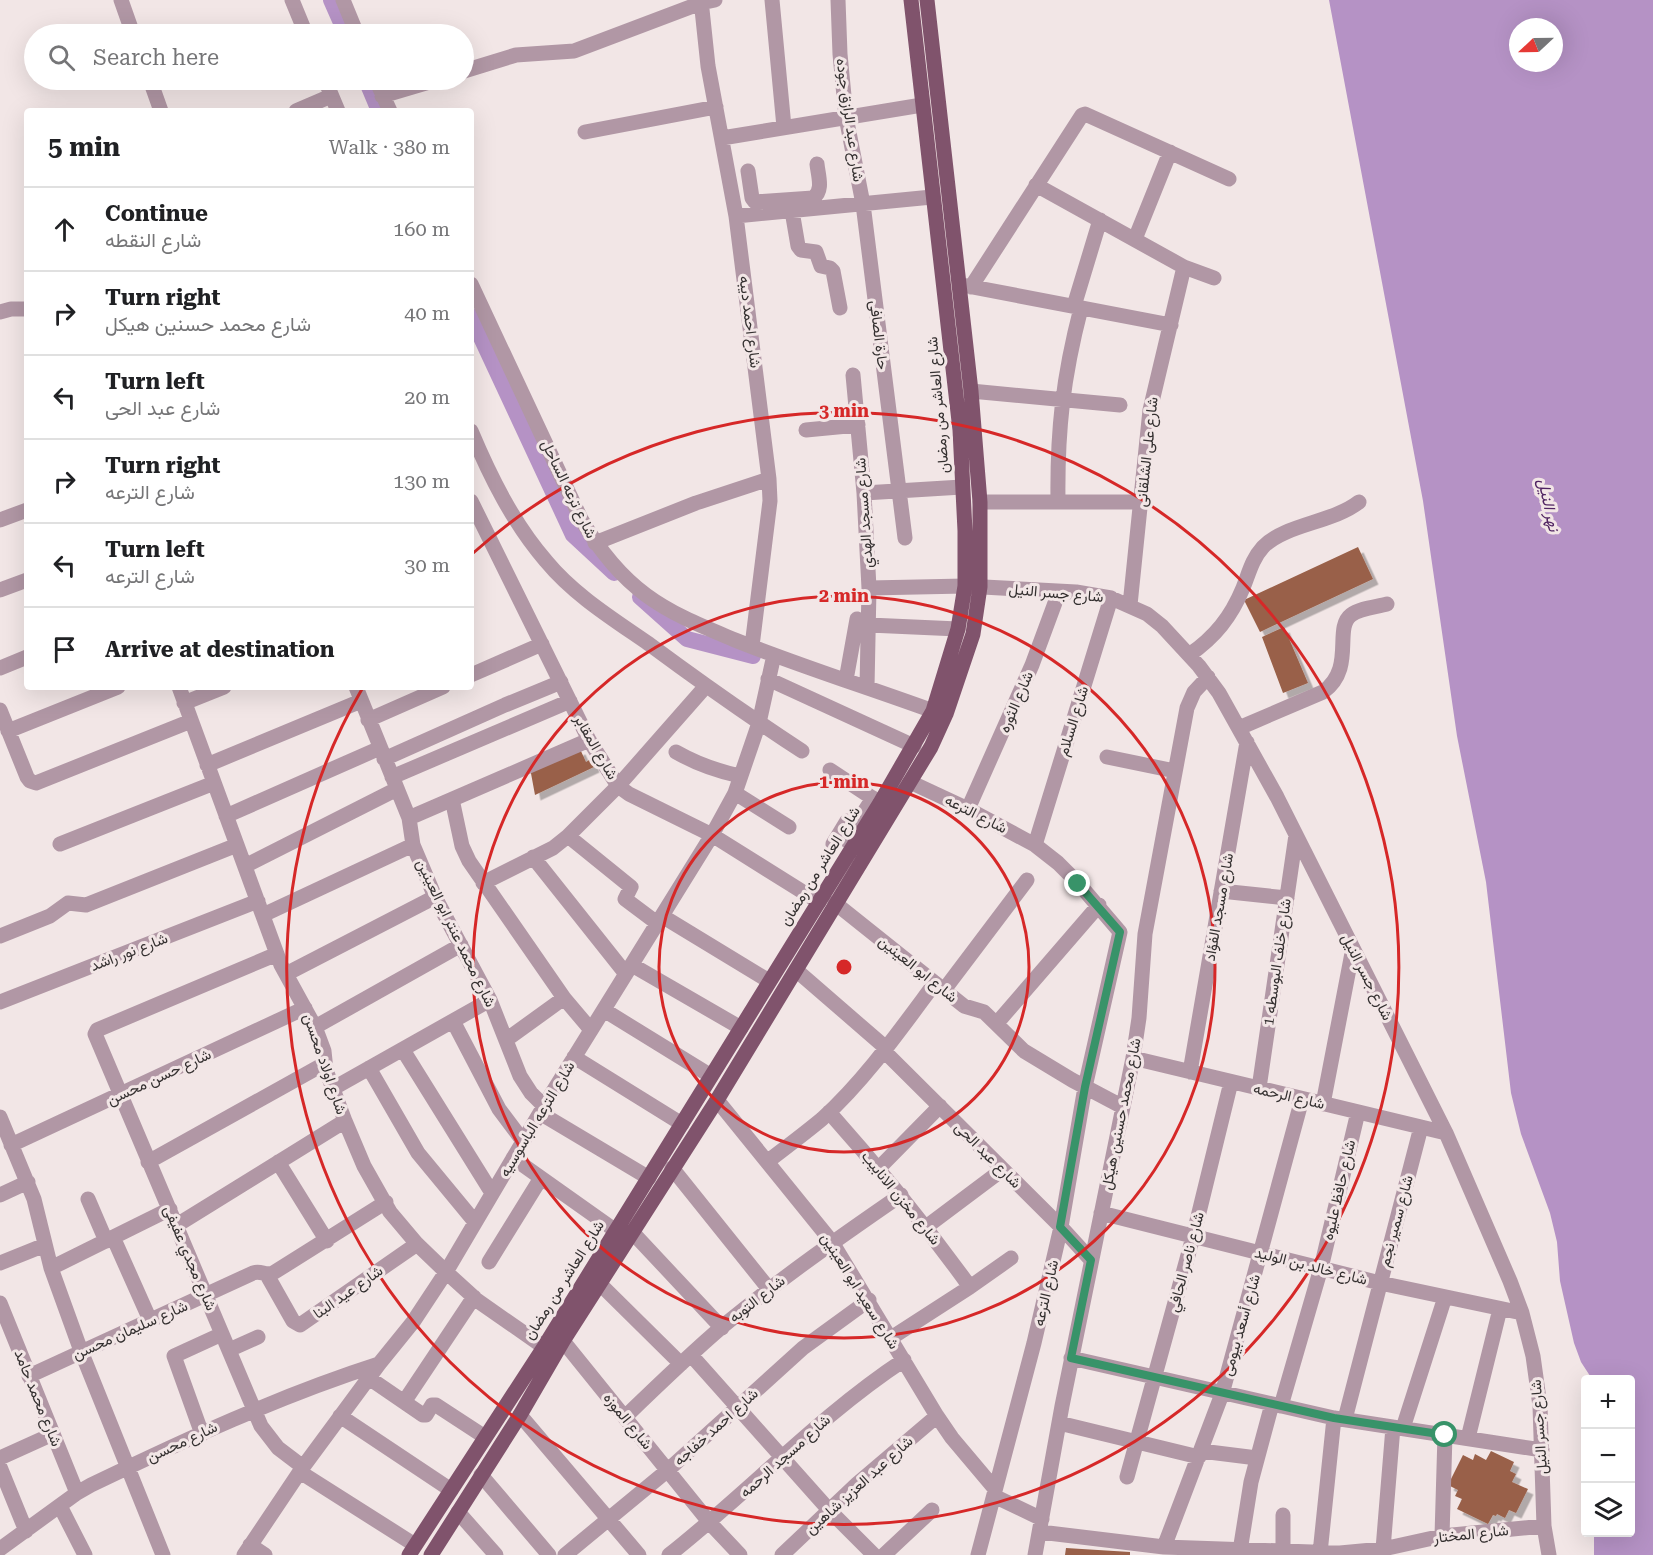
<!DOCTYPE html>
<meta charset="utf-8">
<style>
:root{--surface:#fff;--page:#f6f6f6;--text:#202124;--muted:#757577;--line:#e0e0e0}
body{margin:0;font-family:"Roboto Serif",Vazirmatn,serif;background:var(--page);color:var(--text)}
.controls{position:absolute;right:18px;bottom:18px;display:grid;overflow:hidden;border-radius:6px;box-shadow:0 6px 24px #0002}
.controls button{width:54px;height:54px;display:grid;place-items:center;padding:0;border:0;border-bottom:2px solid var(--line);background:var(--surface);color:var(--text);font:30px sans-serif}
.compass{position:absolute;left:1509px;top:18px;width:54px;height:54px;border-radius:50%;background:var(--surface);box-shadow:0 6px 24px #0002;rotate:248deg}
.stop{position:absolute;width:18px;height:18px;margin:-14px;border:4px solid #389369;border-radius:50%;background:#fff}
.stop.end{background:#389369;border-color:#fff;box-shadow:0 2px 6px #0008}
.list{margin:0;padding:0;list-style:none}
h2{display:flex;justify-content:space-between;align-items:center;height:78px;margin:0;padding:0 24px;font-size:26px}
h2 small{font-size:20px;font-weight:400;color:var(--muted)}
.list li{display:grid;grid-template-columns:39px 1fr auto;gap:18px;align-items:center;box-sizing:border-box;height:84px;padding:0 24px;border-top:2px solid var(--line)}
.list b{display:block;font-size:22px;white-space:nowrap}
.list p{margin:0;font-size:20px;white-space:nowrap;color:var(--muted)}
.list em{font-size:20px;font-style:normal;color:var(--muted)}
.icon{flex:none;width:33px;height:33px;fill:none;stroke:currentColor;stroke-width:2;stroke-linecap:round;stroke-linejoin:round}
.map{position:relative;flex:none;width:1653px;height:1555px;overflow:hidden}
.search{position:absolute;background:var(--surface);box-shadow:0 6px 24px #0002;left:24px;top:24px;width:450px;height:66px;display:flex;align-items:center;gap:15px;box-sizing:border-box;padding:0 21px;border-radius:33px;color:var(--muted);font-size:22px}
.panel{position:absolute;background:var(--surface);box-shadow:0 6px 24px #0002;left:24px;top:108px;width:450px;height:582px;border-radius:6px}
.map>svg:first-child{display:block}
.water{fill:#b592c5;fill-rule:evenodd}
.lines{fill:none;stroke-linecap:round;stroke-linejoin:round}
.canal{stroke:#b592c5;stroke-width:16}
.building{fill:#996048;filter:url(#shadow)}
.minor{stroke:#b197a5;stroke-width:15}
.major{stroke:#80536c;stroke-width:15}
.route{stroke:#389369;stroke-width:8}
.ring{fill:none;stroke:#d62828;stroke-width:3}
.labels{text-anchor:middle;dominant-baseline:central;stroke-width:6;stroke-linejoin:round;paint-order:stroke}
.street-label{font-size:15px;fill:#343030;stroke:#f2e6e6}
.water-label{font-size:16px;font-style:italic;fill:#502462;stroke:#f2e6e6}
.centre{fill:#d62828;stroke:#f2e6e6;stroke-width:3}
.ring-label{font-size:18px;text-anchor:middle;font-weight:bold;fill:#d62828;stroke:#f2e6e6;stroke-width:6;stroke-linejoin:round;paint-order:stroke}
</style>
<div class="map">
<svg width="1653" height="1555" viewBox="0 0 1653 1555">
<defs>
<filter id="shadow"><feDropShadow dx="5.5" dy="5.5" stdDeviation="0" flood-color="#0004"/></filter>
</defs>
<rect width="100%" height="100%" fill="#f2e6e6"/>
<path class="water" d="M 1329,0 L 1653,0 L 1653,1555 L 1594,1555 L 1594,1533 L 1630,1532 L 1630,1380 L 1592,1379 L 1581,1362 L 1574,1343 L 1560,1281 L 1557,1242 L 1550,1213 L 1521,1134 L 1511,1093 L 1486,882 L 1457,736 L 1423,501 ZM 1518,27 L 1554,27 L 1554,63 L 1518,63 Z"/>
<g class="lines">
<path class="canal" d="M 331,0 L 346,34
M 366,80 L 379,111
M 471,316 L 573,535 L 614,573
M 640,597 L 687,639 L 753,656"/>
</g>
<path class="building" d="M 1358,547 L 1373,579 L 1260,632 L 1244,600 Z
M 1284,627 L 1308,683 L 1283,693 L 1262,637 Z
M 580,749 L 586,762 L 591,759 L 594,767 L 535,795 L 530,768 Z
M 1491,1451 L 1514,1462 L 1510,1471 L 1516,1474 L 1512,1482 L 1528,1489 L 1516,1513 L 1509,1510 L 1505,1518 L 1497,1514 L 1496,1516 L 1493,1515 L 1488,1524 L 1457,1509 L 1462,1499 L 1455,1496 L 1458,1490 L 1448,1485 L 1463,1455 L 1473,1460 L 1475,1454 L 1486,1460 Z
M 1066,1548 L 1130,1552 L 1130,1555 L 1065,1555 Z"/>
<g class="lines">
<path class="minor" d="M 121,0 L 133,34
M 292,0 L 306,34
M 343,0 L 357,34
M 701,0 L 708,66 L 736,216 L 769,479 L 770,501 L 752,646
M 772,0 L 784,127
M 838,0 L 840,54 L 846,117 L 863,204 L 905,538
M 464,71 L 516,55 L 574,51 L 701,3 L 715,0
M 150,80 L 161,111
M 325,80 L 338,111
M 376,80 L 390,111
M 382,96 L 436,80
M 296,111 L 331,96
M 585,132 L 716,107
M 722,138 L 922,105
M 748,171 L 752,198 L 755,202 L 813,198 C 824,191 818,175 817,164
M 1036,185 L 1184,267 L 1214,278
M 792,211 L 798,246 L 801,250 L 816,252 L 821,266 L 830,268 L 833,271 L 840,308
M 736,216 L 932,197
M 1135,239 L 1170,152
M 471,284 L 581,519 C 598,548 619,575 646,595 C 673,615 704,627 735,640 C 800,666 867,687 933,711
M 962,285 L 1171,325
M 971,287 L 1082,115 L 1085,114 L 1229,179
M 1074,306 L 1100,220
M 0,312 L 11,309 L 27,309
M 853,375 L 864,493 L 869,588 L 867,687
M 971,391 L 1120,405
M 806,430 L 858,425
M 471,431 C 490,476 513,523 546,561 C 574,595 613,619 649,644 C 699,681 750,717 802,751
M 864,493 L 962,487
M 471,501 L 589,740 L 618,786 L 629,794 L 712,835 L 819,902
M 980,502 L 1141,502
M 1058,502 C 1057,431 1063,377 1081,308
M 0,520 L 27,510
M 595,543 L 696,503 L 769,479
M 869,588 L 965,586 L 1076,592 L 1111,598 L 1147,614 L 1162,626 L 1199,666 L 1219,693 L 1277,797 L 1446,1133 L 1510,1281 L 1522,1313 L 1533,1356 L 1540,1406 L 1544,1526 L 1549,1555
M 0,590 L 27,580
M 1130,605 L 1150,410 L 1184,267
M 869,625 L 958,629
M 1189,655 C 1215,637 1231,617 1243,588 C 1249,573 1252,559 1263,547 C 1285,524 1332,523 1359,502
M 0,668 L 27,657
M 471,675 L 542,644
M 768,679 L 914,746
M 846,680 L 857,619
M 179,687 L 281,965 L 315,1027 L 324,1051 L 326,1070 L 345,1121 L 364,1166 L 390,1212 L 417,1244 L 446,1272 L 478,1301 L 544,1347
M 356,687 L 409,818 L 413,845 L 435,897 L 490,1000 L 520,1076 L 531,1093 L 544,1106
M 184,703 L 224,687
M 0,710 L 27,777 L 30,781 L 36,783 L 191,721
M 368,720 L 443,687
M 1239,728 L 1323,692 C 1356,668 1333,629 1351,615 C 1360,608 1376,607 1387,604
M 8,731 L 118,687
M 676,752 C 697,764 717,771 740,776
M 1107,757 L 1175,771
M 384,759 L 505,705 L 561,682
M 207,765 L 361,701
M 830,770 L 880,803
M 392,777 L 570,701
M 910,782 L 968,809 L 1035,845 L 1058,863 L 1079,884 L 1120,932 L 1085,1087 L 1061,1227 L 1034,1343 L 978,1555
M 735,793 L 789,827
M 452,799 L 462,846 L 469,861 L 564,998 L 591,1030
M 968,809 L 1032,665 L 1059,592
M 226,816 L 380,748
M 409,818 L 589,740
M 568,836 L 631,887 L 625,899 L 657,923
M 846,840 L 873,798
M 60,844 L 214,783
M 833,844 L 847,821
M 1035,845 L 1111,598
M 533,857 L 626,974
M 245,866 L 397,789
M 483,883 L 553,848 L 568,836 L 618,786 L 706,686
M 1221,891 L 1287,898
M 835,903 L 964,1006 L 984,1012 L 1024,1051 L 1072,1080 L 1123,1107
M 263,915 L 413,845
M 662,916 L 769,981
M 0,936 L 50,916 L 68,903 L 86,905 L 237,845
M 277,954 L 97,1030 L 95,1034 L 261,1426 L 278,1448 L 303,1467
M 632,965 L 741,1028
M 796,970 L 886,1048
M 286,974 L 435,897
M 944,990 L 1027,880
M 0,1002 L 258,901
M 604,1010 L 711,1076
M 453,1021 L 499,1109 L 523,1141
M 997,1023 L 1099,905
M 315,1027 L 461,945
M 506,1040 L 564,998
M 403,1050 L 492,1193
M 884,1051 L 1061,1227 L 1091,1260
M 574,1057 L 682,1124
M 1133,1058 L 1446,1133
M 369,1068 L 418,1153 L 475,1222
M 1190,1072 L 1247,742
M 1259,1088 L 1296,835
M 332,1089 L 490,1000
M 717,1100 L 832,1242 L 937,1416 L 952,1438 L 995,1489
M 1323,1104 L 1353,948
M 829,1112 C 879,1168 926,1226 970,1287
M 540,1113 L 649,1178
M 0,1117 L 34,1199 L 51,1268 L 81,1351 L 163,1555
M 11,1145 L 305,1008
M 513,1158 L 616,1231
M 148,1162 L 324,1064
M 278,1162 L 327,1241
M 767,1162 C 785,1148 804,1134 822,1119 C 865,1080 900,1030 935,983
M 672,1168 L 769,1289
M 879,1168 L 940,1106
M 0,1195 L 28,1182
M 88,1199 L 106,1241
M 1101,1213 L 1380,1283 L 1522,1313
M 177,1225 L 345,1121
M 926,1227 L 1002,1170
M 633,1233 L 722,1328
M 113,1237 L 150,1320
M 489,1262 L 541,1178
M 0,1263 L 45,1245
M 51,1268 L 170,1209
M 267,1275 L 293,1321 L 300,1325 L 417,1244
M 600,1284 L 681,1364
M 0,1303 L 77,1493
M 891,1338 L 970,1287 L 1011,1258
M 563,1341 L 710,1523 L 740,1555
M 229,1350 L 258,1337
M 691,1355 L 829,1510 L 874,1555
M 1071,1358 L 1334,1418 L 1542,1450
M 29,1376 L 253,1273 C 261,1270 265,1276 273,1273 L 386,1202
M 369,1378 L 423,1415 L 426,1415 L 432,1405 L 436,1405 L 485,1437
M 404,1402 L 474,1297
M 1281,1406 L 1321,1268 L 1358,1112
M 520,1415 L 639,1555
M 340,1416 L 451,1490
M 625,1417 C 657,1386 689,1355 723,1326 C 780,1279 840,1237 901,1195
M 1345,1419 L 1421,1127
M 1059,1423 L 1199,1457
M 1403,1428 L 1445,1297
M 202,1434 L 174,1356 L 222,1334
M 1468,1438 L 1500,1309
M 1201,1451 L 1257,1458
M 0,1458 L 53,1434
M 0,1467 L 26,1531
M 300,1472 L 415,1545
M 481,1475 L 549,1555
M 1127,1477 L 1193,1237 L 1231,1082
M 994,1496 L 1042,1519
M 60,1506 L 85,1555
M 458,1512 L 496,1555
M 1040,1532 L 1164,1547 L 1340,1553 L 1383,1549 L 1442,1536 L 1544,1526
M 1442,1536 L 1445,1435
M 250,1545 L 265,1555
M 1164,1547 L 1222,1394 L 1302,1099
M 0,1549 L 77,1493 L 91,1485 C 185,1440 279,1396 379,1364
M 1383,1549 L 1393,1427
M 1240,1551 L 1251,1482 L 1272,1404
M 1283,1551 L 1283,1515
M 1320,1553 L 1334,1418
M 244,1555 L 303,1467 L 379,1364 L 413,1322 L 446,1272 L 544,1106 L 712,835 L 735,793 L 759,723 L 774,655
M 565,1555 L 668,1470 L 803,1348 L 869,1300
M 669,1555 C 749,1492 819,1416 904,1360
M 782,1555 L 857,1484 L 937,1416
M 884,1555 L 932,1510
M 1035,1555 L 1062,1406 L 1133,1058 L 1139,1018 L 1145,934 L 1187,708 L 1194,692 L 1208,677"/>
<path class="major" d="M 409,1555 L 544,1347 L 880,803 L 933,711 L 958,629 L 965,586 L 965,531 L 960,430 L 911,0
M 431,1555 L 520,1415 L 563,1341 L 717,1100 L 931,747 L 946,714 L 973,634 L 980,587 L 980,502 L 971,391 L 927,0"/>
</g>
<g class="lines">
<path class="route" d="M 1078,884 L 1120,932 L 1085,1087 L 1060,1227 L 1091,1260 L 1071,1358 L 1334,1418 L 1445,1435"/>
</g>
<g class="ring">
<circle cx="844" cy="967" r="185"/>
<circle cx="844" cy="967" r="371"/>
<path d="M472 554A556 556 0 1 1 362 689"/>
</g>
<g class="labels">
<g class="street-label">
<text transform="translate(850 120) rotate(82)">شارع عبد الرازق جوده</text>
<text transform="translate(750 322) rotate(83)">شارع احمد ديبه</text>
<text transform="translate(879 335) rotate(83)">حارة الصافى</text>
<text transform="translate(938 405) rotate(-95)">شارع العاشر من رمضان</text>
<text transform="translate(1147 452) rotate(-84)">شارع على الشلقانى</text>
<text transform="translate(569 489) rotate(64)">شارع ترعه الساحل</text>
<text transform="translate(864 513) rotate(-94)">شارع مسجد الهدي</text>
<text transform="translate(1056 593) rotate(5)">شارع جسر النيل</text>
<text transform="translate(1016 702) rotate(-67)">شارع الثوره</text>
<text transform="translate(1073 721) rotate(-73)">شارع السلام</text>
<text transform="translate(596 747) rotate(60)">شارع المقابر</text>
<text transform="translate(976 814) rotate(27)">شارع الترعه</text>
<text transform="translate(820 866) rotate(-58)">شارع العاشر من رمضان</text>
<text transform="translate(1219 907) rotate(-80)">شارع مسجد الفؤاد</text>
<text transform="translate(456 933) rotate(64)">شارع محمد عنتر ابو العينين</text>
<text transform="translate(129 952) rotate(-21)">شارع نور راشد</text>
<text transform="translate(1277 962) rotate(-82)">شارع خلف البوسطه 1</text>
<text transform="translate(918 969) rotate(39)">شارع ابو العينين</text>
<text transform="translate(1367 977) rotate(63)">شارع جسر النيل</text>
<text transform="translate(325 1064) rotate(71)">شارع اولاد محسن</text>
<text transform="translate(159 1077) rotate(-25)">شارع حسن محسن</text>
<text transform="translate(1289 1096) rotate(13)">شارع الرحمه</text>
<text transform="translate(1121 1114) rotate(-79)">شارع محمد حسنين هيكل</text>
<text transform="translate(537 1119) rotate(-59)">شارع الترعه الباسوسيه</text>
<text transform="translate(988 1155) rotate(45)">شارع عبد الحى</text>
<text transform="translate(1339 1190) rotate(-77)">شارع حافظ عليوه</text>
<text transform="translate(901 1198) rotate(51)">شارع مخزن الانابيب</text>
<text transform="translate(1396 1221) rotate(-75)">شارع سمير نجم</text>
<text transform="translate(190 1258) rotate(67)">شارع مجدي عفيفى</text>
<text transform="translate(1186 1262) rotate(-75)">شارع ناصر الحافي</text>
<text transform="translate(1311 1266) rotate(14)">شارع خالد بن الوليد</text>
<text transform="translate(564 1280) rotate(-58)">شارع العاشر من رمضان</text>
<text transform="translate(860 1291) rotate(58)">شارع سعيد ابو العينين</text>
<text transform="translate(348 1292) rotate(-35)">شارع عيد البنا</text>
<text transform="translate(1046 1293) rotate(-77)">شارع الترعه</text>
<text transform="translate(757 1299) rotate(-38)">شارع التوبه</text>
<text transform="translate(1241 1325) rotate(-74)">شارع أسعد بيومى</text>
<text transform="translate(130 1330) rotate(-24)">شارع سليمان محسن</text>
<text transform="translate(38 1398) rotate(68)">شارع محمد حامد</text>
<text transform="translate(628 1421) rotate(51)">شارع الموزه</text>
<text transform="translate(716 1427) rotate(-42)">شارع احمد خفاجه</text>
<text transform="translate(1539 1427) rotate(-94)">شارع جسر النيل</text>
<text transform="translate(182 1442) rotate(-25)">شارع محسن</text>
<text transform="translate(785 1456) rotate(-42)">شارع مسجد الرحمه</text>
<text transform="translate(859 1485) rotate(-42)">شارع عبد العزيز شاهين</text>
<text transform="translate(1471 1534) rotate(-6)">شارع المختار</text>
</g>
<g class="water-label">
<text transform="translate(1549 505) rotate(78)">نهر النيل</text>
</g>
</g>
<circle cx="844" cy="967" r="9" class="centre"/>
<g class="ring-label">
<text x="844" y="417">3 min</text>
<text x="844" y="602">2 min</text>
<text x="844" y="788">1 min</text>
</g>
</svg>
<div class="controls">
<button>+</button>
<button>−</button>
<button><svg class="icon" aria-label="layers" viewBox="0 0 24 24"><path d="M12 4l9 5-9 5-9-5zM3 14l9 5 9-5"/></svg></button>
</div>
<svg class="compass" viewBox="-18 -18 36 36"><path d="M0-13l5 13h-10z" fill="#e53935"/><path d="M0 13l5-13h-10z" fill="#757577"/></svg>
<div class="stop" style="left:1445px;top:1435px"></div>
<div class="stop end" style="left:1078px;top:884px"></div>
<div class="search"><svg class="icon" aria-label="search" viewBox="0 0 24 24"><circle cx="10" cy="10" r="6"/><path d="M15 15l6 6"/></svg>Search here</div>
<section class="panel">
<h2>5 min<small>Walk · 380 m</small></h2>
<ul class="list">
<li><svg class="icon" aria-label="ahead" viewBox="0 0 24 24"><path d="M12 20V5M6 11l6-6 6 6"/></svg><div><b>Continue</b><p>شارع النقطه</p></div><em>160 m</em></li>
<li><svg class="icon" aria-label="right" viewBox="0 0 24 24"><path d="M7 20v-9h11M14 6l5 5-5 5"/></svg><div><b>Turn right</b><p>شارع محمد حسنين هيكل</p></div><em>40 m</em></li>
<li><svg class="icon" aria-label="left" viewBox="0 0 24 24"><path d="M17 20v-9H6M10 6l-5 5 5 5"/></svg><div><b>Turn left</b><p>شارع عبد الحى</p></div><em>20 m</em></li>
<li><svg class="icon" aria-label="right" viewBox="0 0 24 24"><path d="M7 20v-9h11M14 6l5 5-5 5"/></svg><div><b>Turn right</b><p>شارع الترعه</p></div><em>130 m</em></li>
<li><svg class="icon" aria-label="left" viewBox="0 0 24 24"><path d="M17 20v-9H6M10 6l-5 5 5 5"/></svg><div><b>Turn left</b><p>شارع الترعه</p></div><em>30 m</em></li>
<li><svg class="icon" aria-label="arrive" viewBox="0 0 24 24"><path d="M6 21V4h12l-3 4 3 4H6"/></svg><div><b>Arrive at destination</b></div></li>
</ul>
</section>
</div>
